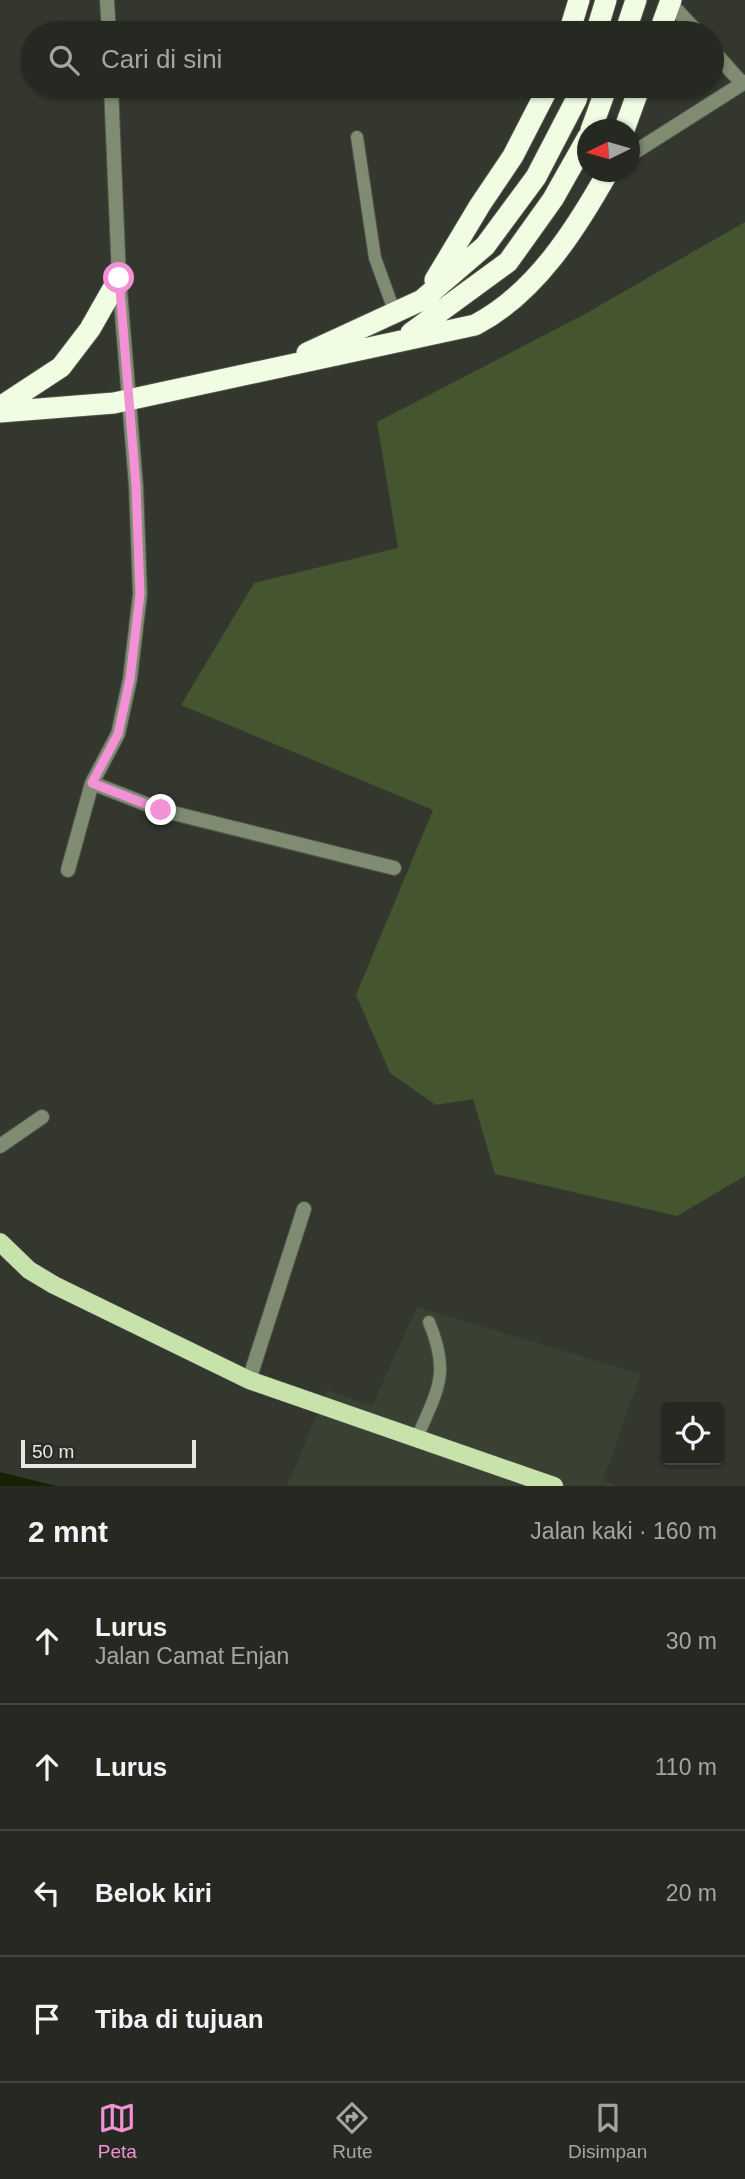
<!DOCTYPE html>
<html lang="id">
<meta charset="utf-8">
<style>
:root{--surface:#262922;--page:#2e312a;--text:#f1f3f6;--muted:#a4a6a5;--line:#424540;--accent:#f291d6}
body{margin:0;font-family:Arial,sans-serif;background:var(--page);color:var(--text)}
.controls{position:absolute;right:21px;bottom:21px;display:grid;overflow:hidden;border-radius:7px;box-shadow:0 2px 5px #0004}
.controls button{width:63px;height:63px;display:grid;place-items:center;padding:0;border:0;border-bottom:2px solid var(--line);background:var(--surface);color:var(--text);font:35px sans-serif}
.compass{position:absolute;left:577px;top:119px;width:63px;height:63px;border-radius:50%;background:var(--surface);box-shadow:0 2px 5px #0004;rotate:265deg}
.scale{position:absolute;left:21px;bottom:18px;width:175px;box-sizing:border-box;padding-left:7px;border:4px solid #e6e9e3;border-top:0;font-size:19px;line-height:24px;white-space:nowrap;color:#e6e9e3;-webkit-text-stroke:5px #292d25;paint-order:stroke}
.stop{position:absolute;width:21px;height:21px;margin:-16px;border:5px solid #f291d6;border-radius:50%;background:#fff}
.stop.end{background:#f291d6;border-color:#fff;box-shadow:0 2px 7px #0008}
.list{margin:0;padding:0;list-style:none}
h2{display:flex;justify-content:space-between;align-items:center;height:91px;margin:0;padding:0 28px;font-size:30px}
h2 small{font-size:23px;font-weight:400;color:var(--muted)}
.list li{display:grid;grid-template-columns:46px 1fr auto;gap:21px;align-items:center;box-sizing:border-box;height:126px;padding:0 28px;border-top:2px solid var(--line)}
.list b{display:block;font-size:26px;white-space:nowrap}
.list p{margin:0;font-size:23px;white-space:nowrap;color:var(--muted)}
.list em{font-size:23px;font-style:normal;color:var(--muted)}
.icon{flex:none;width:38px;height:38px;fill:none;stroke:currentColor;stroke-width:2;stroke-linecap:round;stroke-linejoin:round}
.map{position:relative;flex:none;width:745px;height:1486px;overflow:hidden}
.search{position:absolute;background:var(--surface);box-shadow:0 2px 5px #0004;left:21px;right:21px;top:21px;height:77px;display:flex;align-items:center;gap:18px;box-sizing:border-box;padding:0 24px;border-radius:38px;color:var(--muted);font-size:26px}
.sheet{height:595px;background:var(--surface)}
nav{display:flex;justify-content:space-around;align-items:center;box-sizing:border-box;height:98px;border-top:2px solid var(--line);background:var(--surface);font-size:19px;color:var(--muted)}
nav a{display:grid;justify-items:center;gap:4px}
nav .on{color:var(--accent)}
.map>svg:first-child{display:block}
.built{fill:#3a4133}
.green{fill:#44552f}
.water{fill:#142102}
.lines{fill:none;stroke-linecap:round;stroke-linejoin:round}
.lane-casing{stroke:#50534b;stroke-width:14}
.street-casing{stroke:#50534b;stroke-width:16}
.primary-casing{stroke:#50534b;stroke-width:19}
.highway-casing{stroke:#50534b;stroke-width:23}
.lane{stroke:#7f8c71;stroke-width:12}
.street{stroke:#7f8c71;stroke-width:14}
.primary{stroke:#c8e2ab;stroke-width:18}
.highway{stroke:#f0fde3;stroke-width:21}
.route{stroke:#f291d6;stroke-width:9}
</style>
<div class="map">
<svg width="745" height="1486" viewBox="0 0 745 1486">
<rect width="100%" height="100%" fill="#33372e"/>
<path class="built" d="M 417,1307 L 641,1374 L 603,1480 L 617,1486 L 287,1486 L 327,1390 L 372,1406 Z"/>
<path class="green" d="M 745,222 L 745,1176 L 677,1216 L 495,1174 L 473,1099 L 436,1105 L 390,1073 L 356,995 L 433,810 L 181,705 L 254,583 L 398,548 L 377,422 L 583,315 Z"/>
<path class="water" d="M 0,1472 L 56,1486 L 0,1486 Z"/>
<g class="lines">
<defs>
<path id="lane" d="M 357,137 L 375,258 L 395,313
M 417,1438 C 437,1390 451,1375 429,1322"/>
<path id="street" d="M 107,0 L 109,33
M 670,3 L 698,33
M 712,50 L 742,83
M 111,86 L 119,278 L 136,486 L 140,594 L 130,679 L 118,734 L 92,783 L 161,810 L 394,868
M 630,155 L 745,82
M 68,870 L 92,783
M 0,1146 L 42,1117
M 249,1380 L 304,1209"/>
<path id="primary" d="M 0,1242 L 29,1270 L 54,1285 L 249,1380 L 554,1486"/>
<path id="highway" d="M 569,33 L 579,0
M 596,33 L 606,0
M 625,33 L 636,0
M 659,33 L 671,0
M 591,130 L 607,86
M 624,130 L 640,86
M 435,280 L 480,205 L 513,156 L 549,86
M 411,333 L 508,262 L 553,199 L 588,137
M 307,353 L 422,300 L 485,246 L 536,177 L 576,100 L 580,86
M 0,407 L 61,367 L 90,329 L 119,278
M 0,412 L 114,403 L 475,325 C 535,294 576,229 608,172"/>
</defs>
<use href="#lane" class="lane-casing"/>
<use href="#street" class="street-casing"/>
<use href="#primary" class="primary-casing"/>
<use href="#highway" class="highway-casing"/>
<use href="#lane" class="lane"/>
<use href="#street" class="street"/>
<use href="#primary" class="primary"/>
<use href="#highway" class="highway"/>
</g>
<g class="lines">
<path class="route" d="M 119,278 L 136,486 L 140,594 L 130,679 L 118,734 L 92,783 L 161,810"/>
</g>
</svg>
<div class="controls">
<button><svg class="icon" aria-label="locate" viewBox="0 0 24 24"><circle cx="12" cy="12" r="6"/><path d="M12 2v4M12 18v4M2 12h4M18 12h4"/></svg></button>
</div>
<svg class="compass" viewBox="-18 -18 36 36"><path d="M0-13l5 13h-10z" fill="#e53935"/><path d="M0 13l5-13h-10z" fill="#a4a6a5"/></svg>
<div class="scale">50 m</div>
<div class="stop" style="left:119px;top:278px"></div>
<div class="stop end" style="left:161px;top:810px"></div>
<div class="search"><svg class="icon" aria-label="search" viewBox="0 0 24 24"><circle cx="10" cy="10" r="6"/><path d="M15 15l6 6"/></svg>Cari di sini</div>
</div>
<section class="sheet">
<h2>2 mnt<small>Jalan kaki · 160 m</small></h2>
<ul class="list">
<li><svg class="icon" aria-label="ahead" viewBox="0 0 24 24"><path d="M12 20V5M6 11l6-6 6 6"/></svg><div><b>Lurus</b><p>Jalan Camat Enjan</p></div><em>30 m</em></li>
<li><svg class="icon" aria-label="ahead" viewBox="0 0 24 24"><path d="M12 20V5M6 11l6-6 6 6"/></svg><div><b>Lurus</b></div><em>110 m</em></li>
<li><svg class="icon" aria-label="left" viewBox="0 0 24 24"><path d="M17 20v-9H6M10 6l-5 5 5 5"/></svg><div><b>Belok kiri</b></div><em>20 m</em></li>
<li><svg class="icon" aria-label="arrive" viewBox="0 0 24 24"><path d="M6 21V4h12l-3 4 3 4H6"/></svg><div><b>Tiba di tujuan</b></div></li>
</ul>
</section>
<nav>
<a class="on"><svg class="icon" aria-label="map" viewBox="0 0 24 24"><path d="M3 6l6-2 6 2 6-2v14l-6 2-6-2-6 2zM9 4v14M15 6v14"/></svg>Peta</a>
<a><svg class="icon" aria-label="directions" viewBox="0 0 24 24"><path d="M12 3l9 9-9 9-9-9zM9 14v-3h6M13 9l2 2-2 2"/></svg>Rute</a>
<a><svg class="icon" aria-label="saved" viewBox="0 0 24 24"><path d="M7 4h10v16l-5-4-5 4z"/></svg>Disimpan</a>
</nav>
